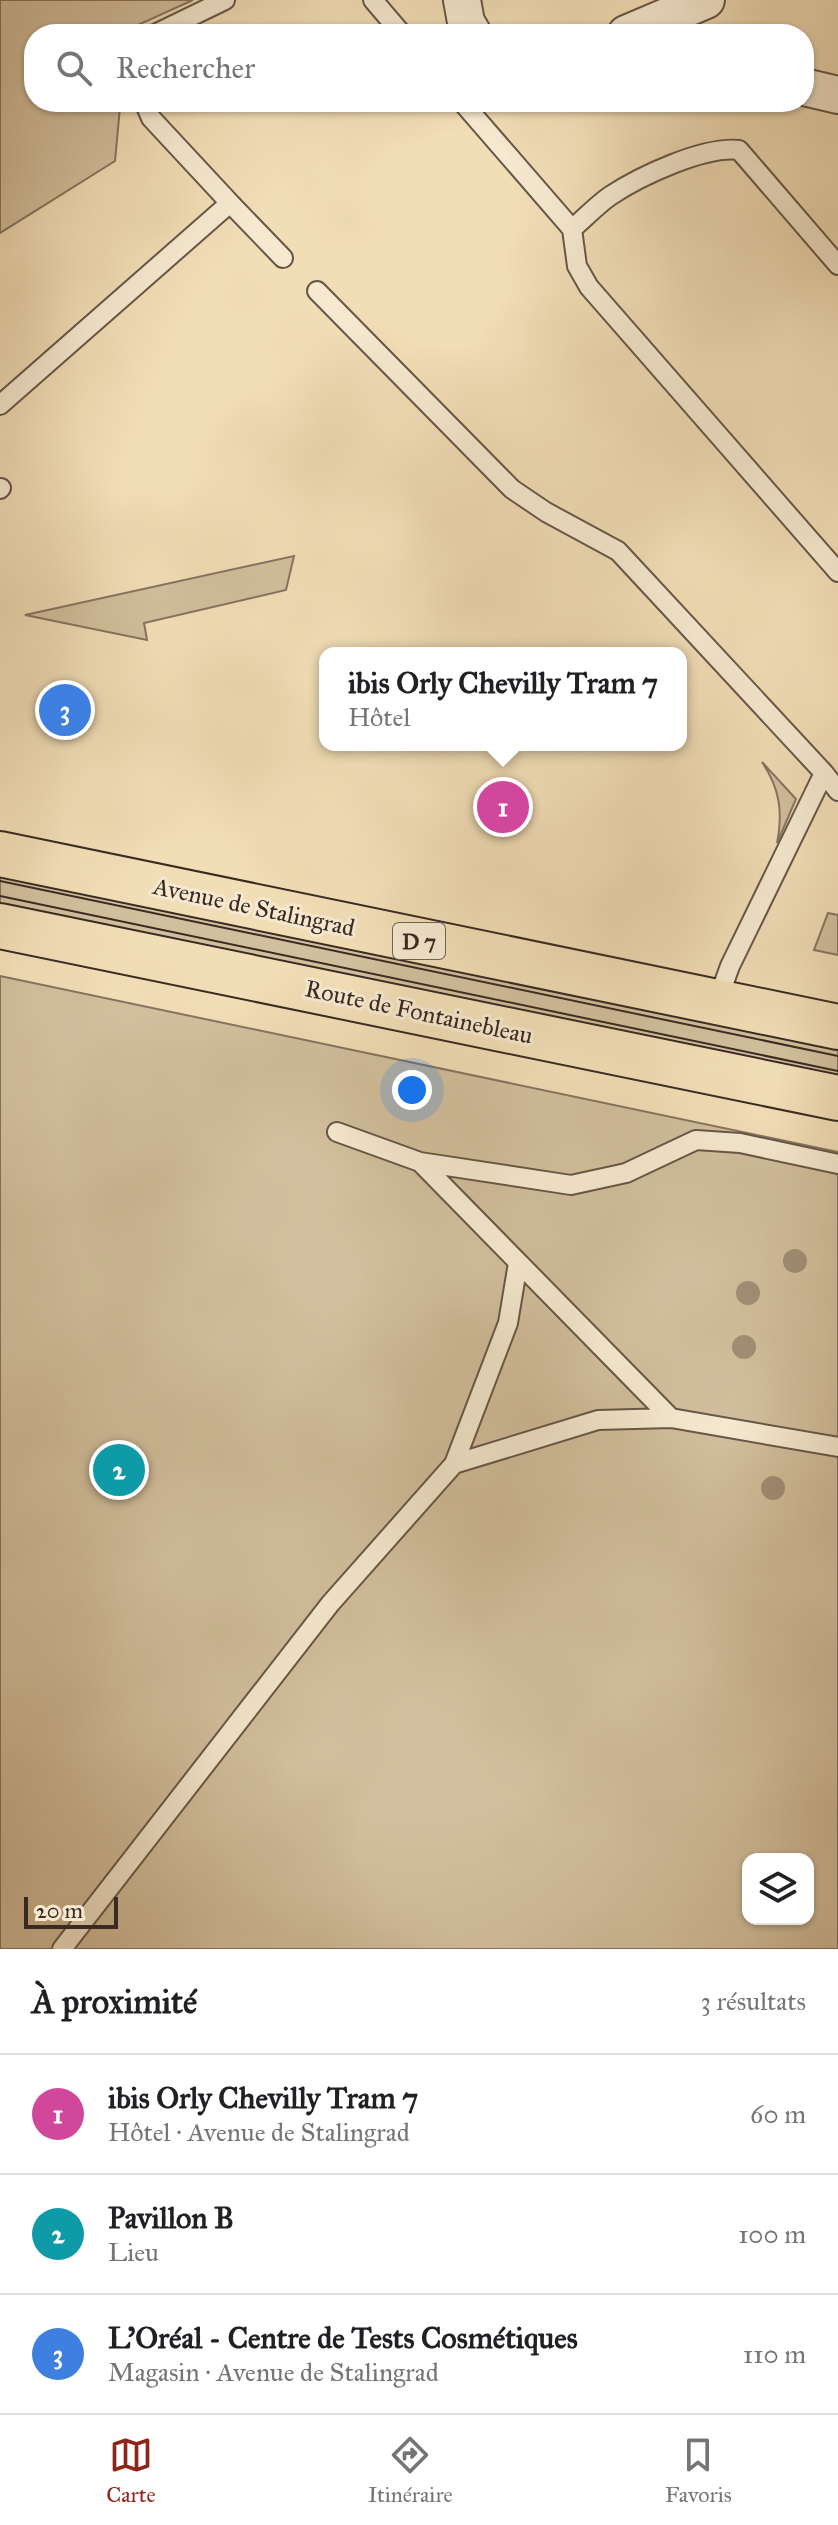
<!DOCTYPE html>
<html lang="fr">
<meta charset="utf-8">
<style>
:root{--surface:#fff;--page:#f2f2f2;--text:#202124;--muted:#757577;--line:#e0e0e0;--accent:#8f2418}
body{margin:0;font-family:"IM FELL Great Primer",serif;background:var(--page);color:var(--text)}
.controls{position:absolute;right:24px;bottom:24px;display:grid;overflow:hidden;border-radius:16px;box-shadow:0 2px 6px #0004}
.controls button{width:72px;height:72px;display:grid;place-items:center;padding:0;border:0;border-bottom:2px solid var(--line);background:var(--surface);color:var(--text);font:40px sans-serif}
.scale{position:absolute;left:24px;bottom:20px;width:94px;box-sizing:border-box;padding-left:8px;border:4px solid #392a22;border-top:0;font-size:22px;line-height:28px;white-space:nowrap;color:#392a22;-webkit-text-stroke:6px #f6e9d0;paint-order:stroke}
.you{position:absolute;left:412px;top:1090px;width:28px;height:28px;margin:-20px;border:6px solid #fff;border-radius:50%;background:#1a73e8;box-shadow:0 0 0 12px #1a73e833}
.badge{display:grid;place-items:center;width:52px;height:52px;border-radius:50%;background:var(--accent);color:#fff;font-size:26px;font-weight:700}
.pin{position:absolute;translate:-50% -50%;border:4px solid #fff;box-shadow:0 2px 8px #0006}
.popup{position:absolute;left:319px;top:647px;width:368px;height:104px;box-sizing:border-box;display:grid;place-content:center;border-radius:16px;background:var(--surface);filter:drop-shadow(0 2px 6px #0005);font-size:26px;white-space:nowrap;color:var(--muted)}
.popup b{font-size:30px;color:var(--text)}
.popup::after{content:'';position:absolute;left:50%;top:100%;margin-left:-16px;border:16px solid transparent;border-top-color:var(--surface)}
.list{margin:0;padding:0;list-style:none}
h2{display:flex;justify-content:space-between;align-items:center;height:104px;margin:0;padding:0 32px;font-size:34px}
h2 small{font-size:26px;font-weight:400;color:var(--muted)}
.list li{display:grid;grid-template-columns:52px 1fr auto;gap:24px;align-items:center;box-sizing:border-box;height:120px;padding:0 32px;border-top:2px solid var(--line)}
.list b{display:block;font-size:30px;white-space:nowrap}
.list p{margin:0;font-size:26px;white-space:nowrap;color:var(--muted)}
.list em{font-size:26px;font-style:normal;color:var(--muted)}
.icon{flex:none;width:44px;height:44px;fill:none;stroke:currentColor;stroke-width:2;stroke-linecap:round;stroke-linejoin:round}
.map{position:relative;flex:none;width:838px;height:1949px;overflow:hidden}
.search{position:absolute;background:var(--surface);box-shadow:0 2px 6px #0004;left:24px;right:24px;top:24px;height:88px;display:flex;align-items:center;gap:20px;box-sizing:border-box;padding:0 28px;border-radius:32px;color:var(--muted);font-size:30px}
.sheet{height:464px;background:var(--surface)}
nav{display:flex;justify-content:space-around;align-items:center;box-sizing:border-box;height:112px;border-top:2px solid var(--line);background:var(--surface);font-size:22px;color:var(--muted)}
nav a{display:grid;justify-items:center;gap:4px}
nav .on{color:var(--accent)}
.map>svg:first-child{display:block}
.green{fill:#d2bf9d;stroke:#867460;stroke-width:2;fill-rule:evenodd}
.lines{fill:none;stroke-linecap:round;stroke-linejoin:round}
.lane-casing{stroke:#675747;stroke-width:22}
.street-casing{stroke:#675747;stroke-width:40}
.primary-casing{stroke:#392a22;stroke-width:48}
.lane{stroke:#f6e9d0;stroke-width:18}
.street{stroke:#f6e9d0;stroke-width:36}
.primary{stroke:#f1ddb6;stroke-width:44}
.tram{stroke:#392a22;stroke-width:2}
.tree{fill:#a18f76}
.labels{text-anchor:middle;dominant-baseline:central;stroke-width:6;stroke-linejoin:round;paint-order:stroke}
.shield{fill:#f6e9d0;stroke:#726356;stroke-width:2}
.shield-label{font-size:22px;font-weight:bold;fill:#392a22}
.street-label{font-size:24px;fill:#392a22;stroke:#f6e9d0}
</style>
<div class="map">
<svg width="838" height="1949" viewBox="0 0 838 1949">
<rect width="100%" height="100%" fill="#f1ddb6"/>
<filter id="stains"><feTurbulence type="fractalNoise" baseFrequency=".0025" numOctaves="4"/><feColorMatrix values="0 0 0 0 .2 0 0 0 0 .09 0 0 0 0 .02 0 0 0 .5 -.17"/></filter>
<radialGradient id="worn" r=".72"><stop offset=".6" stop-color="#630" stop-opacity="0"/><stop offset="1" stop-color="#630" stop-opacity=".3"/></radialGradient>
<path class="green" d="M 0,0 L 193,0 L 131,28 L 125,34 L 34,34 L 34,102 L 116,102 L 120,107 L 115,161 L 0,233 Z
M 294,556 L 286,590 L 144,623 L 147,640 L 25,615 Z
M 762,762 L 796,799 L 777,843 C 783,812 780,789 762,762 Z
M 0,868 L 838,1042 L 838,1084 L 0,910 Z
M 828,913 L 838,915 L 838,955 L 814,950 Z
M 0,976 L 838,1152 L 838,1949 L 0,1949 ZM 748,1859 L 808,1859 L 808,1919 L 748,1919 Z"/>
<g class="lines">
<defs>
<path id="lane" d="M 373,0 L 402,34
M 155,34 L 225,0
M 462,102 L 572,229 L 577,266 L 589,287 L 838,572
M 230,203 L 283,258
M 572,229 C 585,218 597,205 610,196 C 640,176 704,146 739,150 L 838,265
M 317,291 L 512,489 L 546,512 L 618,551 L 824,773 L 730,966 L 717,1002
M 0,405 L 230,203 L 151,118 L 144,102
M 0,489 L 1,488
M 824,773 L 838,791
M 337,1132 L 420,1162 L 671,1418
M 420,1162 L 571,1185 L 626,1173 L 696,1140 L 740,1143 L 838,1164
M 454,1464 L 508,1323 L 518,1263
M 62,1949 L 330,1604 L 454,1464 L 598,1420 L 671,1418 L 838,1447"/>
<path id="street" d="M 462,0 L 466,22 L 473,34
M 626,34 L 706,0
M 804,87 L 838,95"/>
<path id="primary" d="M 0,854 L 838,1027
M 0,926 L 838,1098"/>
</defs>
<use href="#lane" class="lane-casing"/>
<use href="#street" class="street-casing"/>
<use href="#primary" class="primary-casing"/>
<use href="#lane" class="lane"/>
<use href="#street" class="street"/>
<use href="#primary" class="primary"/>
<path class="tram" d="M 0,881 L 838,1056
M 0,896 L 838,1071"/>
</g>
<g class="tree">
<circle cx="795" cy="1261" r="12"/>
<circle cx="748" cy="1293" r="12"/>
<circle cx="744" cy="1347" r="12"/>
<circle cx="773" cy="1488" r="12"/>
</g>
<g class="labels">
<rect class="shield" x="393" y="923" width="52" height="36" rx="6"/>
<g class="shield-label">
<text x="419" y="941">D 7</text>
</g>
<g class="street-label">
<text transform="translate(254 907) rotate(12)">Avenue de Stalingrad</text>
<text transform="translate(419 1012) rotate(12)">Route de Fontainebleau</text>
</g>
</g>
<rect width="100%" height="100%" filter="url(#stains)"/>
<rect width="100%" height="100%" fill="url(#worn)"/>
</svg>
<div class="controls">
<button><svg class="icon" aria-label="layers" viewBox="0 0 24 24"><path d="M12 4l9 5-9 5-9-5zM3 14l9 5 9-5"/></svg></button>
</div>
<div class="scale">20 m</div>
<div class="you"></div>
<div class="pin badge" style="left:503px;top:807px;background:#d1479c">1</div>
<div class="popup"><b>ibis Orly Chevilly Tram 7</b>Hôtel</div>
<div class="pin badge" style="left:119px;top:1470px;background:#0f9aa8">2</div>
<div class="pin badge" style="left:65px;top:710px;background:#3f7fe0">3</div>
<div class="search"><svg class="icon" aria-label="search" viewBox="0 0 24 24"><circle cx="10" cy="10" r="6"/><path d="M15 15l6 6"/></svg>Rechercher</div>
</div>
<section class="sheet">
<h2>À proximité<small>3 résultats</small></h2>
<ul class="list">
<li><span class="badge" style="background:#d1479c">1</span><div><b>ibis Orly Chevilly Tram 7</b><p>Hôtel · Avenue de Stalingrad</p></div><em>60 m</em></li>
<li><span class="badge" style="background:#0f9aa8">2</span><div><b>Pavillon B</b><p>Lieu</p></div><em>100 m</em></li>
<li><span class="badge" style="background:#3f7fe0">3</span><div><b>L'Oréal - Centre de Tests Cosmétiques</b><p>Magasin · Avenue de Stalingrad</p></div><em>110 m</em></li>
</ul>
</section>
<nav>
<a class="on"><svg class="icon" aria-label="map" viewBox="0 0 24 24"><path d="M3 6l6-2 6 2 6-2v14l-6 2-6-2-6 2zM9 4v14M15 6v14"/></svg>Carte</a>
<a><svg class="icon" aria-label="directions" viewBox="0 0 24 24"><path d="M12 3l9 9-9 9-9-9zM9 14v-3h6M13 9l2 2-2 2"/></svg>Itinéraire</a>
<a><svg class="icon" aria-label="saved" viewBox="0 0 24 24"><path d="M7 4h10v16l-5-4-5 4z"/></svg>Favoris</a>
</nav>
